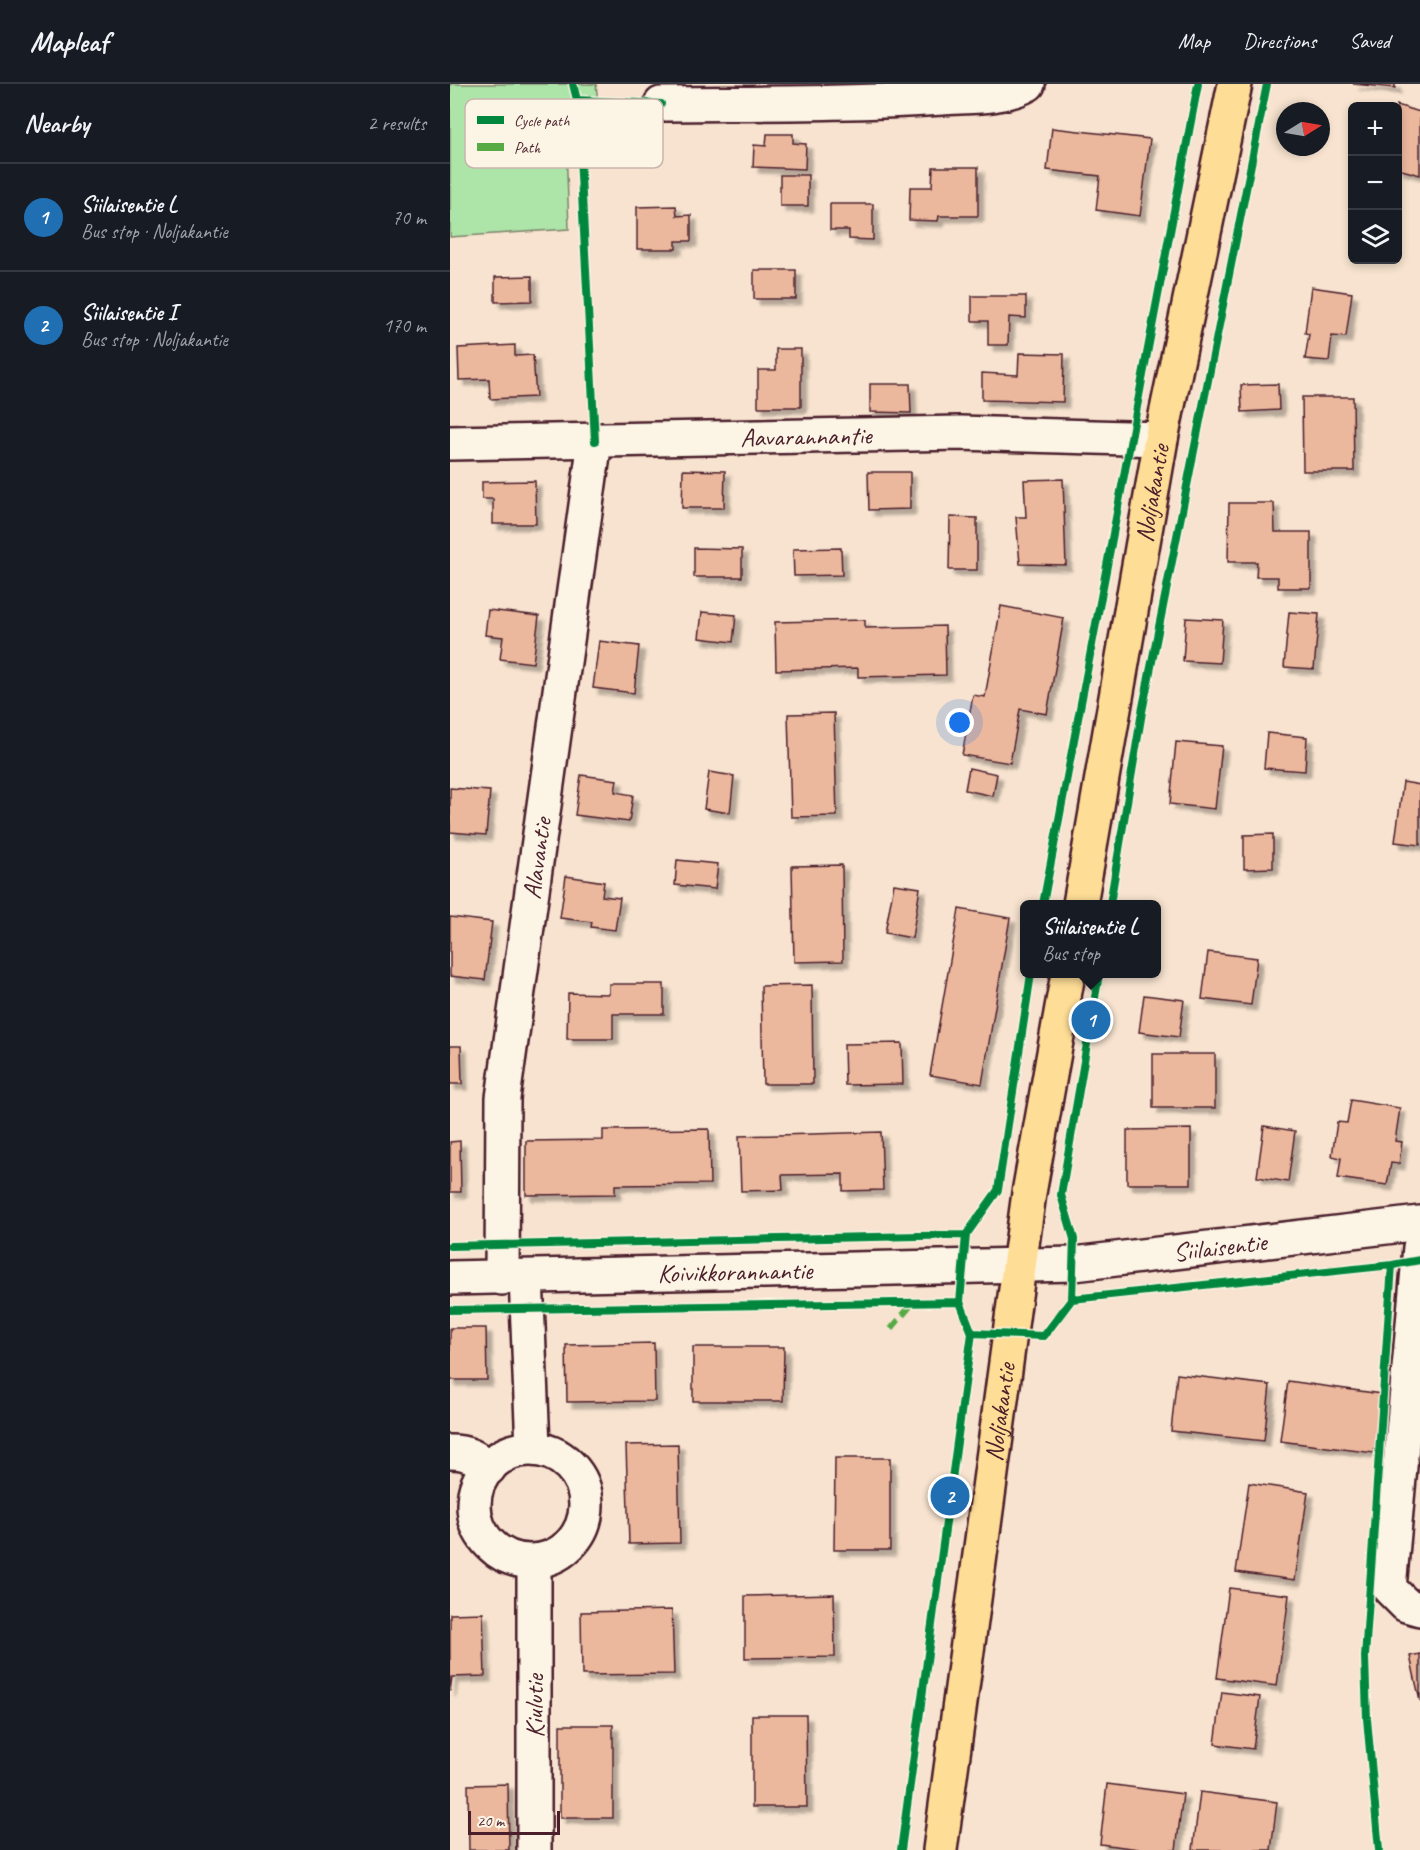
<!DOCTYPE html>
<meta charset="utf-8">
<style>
:root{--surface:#171b24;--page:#20242c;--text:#f1f3f6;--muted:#9ea1a6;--line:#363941;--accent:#1f6fb2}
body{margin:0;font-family:Caveat,sans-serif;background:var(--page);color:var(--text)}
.controls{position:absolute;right:18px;top:18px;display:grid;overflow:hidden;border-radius:9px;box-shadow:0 3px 9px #0003}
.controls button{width:54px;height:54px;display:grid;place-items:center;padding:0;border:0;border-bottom:2px solid var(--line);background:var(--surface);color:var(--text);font:30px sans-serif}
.compass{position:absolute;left:826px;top:18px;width:54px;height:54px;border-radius:50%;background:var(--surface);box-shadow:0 3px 9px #0003;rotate:79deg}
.scale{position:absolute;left:18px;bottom:15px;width:92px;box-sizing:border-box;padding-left:6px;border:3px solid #4a1f2b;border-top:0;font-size:16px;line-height:21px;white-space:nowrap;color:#4a1f2b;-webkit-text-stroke:4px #fcf5e5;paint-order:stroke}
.you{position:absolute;left:510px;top:639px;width:21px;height:21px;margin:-15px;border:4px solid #fff;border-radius:50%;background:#1a73e8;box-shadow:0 0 0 9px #1a73e833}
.badge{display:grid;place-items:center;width:39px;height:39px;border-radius:50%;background:var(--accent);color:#fff;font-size:20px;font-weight:700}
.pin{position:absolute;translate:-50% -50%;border:3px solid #fff;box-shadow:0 2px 6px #0006}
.popup{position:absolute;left:570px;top:816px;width:141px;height:78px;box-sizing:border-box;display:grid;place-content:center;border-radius:9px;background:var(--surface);filter:drop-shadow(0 2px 4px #0005);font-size:20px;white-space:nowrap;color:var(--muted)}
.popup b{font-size:22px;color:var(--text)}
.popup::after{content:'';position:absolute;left:50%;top:100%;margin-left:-12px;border:12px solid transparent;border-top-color:var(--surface)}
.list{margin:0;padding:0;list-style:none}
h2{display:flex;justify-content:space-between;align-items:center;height:78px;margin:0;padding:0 24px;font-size:26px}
h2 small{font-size:20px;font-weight:400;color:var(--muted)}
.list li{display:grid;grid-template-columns:39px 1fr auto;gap:18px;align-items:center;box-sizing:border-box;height:108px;padding:0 24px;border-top:2px solid var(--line)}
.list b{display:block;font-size:22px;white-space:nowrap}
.list p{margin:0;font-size:20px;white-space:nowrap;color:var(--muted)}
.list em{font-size:20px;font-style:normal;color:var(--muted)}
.icon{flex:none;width:33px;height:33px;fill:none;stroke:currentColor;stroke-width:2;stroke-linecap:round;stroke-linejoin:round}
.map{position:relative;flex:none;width:970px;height:1766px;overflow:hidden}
header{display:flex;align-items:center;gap:36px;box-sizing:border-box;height:84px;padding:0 30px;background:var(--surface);border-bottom:2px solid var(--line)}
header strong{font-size:28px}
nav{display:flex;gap:33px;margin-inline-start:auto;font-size:21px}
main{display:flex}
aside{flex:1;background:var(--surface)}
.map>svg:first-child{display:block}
.green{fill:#ade5a9;stroke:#7c826a;stroke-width:1.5}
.building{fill:#ebb89d;stroke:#4a1f2b;stroke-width:1.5;filter:url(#shadow)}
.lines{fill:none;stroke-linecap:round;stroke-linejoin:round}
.minor-casing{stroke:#4a1f2b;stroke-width:38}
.major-casing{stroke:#4a1f2b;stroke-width:38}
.minor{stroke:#fcf5e5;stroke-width:33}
.major{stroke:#fedd96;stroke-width:33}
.quiet{stroke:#57aa44;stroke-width:6;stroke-dasharray:12 6;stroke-linecap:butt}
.cycleway-casing{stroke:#fcf5e5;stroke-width:11}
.cycleway{stroke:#00873e;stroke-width:8}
.labels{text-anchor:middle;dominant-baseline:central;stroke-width:5;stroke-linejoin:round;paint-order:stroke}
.street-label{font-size:26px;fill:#4a1f2b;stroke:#fcf5e5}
.key{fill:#fcf5e5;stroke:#c7b5ad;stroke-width:1.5}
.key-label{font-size:16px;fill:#4a1f2b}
</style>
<header>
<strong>Mapleaf</strong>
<nav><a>Map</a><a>Directions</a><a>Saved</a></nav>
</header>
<main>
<aside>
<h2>Nearby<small>2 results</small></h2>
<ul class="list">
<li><span class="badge">1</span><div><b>Siilaisentie L</b><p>Bus stop · Noljakantie</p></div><em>70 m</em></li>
<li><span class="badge">2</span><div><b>Siilaisentie I</b><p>Bus stop · Noljakantie</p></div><em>170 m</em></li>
</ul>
</aside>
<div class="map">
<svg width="970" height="1766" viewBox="0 0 970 1766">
<defs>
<filter id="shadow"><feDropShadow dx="5.5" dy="5.5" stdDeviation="1.5" flood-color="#0004"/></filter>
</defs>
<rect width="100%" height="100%" fill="#f7e3cf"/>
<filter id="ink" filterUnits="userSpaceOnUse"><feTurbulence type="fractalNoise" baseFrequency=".0167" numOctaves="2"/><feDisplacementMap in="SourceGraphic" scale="12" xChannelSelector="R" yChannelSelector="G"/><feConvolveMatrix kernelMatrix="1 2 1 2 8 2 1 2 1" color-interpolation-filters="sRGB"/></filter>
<g filter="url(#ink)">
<path class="green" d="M 0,0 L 146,0 L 150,37 L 116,61 L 119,145 L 0,153 Z"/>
<path class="building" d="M 903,0 L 945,0 L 945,4 Z
M 947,21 L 970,28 L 970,91 L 948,85 Z
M 602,44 L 700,55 L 690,132 L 646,126 L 650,92 L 597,86 Z
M 317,50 L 343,50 L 343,59 L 356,60 L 355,85 L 303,83 L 304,61 L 316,62 Z
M 483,83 L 528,83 L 528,132 L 489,132 L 488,137 L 459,136 L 460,103 L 482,103 Z
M 330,91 L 358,91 L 358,122 L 330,122 Z
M 380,120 L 423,120 L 423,156 L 399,155 L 399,146 L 380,146 Z
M 226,122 L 227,132 L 241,131 L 241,157 L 226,157 L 226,165 L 187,165 L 187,123 Z
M 304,186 L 346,186 L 346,215 L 304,215 Z
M 82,192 L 82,217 L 45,218 L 45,193 Z
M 861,203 L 902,209 L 896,253 L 882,252 L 879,277 L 855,275 L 859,250 L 855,249 Z
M 522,212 L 576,212 L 576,234 L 559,233 L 558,261 L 538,261 L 538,237 L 522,237 Z
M 65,261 L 65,272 L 83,271 L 86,313 L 40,315 L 39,295 L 9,296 L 8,264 Z
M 326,265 L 351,265 L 351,323 L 308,323 L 308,286 L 326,286 Z
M 569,269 L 614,270 L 613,318 L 532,316 L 532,289 L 568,291 Z
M 420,300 L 460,300 L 461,329 L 420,328 Z
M 828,300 L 829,326 L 792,328 L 791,301 Z
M 852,313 L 903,313 L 904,387 L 853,387 Z
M 233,386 L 275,387 L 274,424 L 232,424 Z
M 418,388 L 460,388 L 460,425 L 419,426 Z
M 613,395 L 616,481 L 570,480 L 566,433 L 576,433 L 574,396 Z
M 85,397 L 86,440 L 43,440 L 43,415 L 32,415 L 32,398 Z
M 779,419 L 824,419 L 825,448 L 861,448 L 861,504 L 828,504 L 828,493 L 806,493 L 807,478 L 778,478 Z
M 500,433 L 527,434 L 527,486 L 499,486 Z
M 244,464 L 292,465 L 292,493 L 244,493 Z
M 391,464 L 392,491 L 344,492 L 343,465 Z
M 551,522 L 614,534 L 597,630 L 570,625 L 560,679 L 512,671 L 523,611 L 535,613 Z
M 38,526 L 89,532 L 83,579 L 50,575 L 53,553 L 35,551 Z
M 252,528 L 286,531 L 283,558 L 249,554 Z
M 839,528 L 869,530 L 864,585 L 834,583 Z
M 736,534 L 773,536 L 770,579 L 733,577 Z
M 415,536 L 415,544 L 495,542 L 496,591 L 408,593 L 408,584 L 326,586 L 325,538 Z
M 149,557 L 189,562 L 184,609 L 143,604 Z
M 384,629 L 387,732 L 341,733 L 338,630 Z
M 817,649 L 857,653 L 855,687 L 814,684 Z
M 726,658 L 772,662 L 765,725 L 720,720 Z
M 519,684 L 547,690 L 543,712 L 515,706 Z
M 259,688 L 284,692 L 280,729 L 254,725 Z
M 131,691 L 167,696 L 165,708 L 183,711 L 179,738 L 125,731 Z
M 953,698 L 970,701 L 970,761 L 945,758 Z
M 0,704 L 40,707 L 36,751 L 0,748 Z
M 823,750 L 823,784 L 794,785 L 794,751 Z
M 227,776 L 268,780 L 265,805 L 225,801 Z
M 392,781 L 393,877 L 344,878 L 342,782 Z
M 116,792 L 154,798 L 152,812 L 170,814 L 165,846 L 141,843 L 142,838 L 110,834 Z
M 444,800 L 470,804 L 462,854 L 435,849 Z
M 509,825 L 560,834 L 532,1000 L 480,991 Z
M 0,833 L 42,838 L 35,896 L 0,892 Z
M 758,868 L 807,874 L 801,921 L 752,915 Z
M 159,900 L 214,900 L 214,930 L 163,930 L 163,955 L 117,955 L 118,909 L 159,910 Z
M 362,901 L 363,1000 L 313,1000 L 311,902 Z
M 694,911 L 734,916 L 729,953 L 689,948 Z
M 452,959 L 453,1000 L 395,1001 L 394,960 Z
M 0,962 L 11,962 L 12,1000 L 0,1000 Z
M 703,970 L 765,970 L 765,1024 L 703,1024 Z
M 901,1016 L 950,1024 L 945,1057 L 952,1058 L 949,1080 L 941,1079 L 937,1101 L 888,1094 L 891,1074 L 882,1072 L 887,1038 L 897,1039 Z
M 814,1042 L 845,1047 L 838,1098 L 807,1093 Z
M 259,1045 L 260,1100 L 165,1101 L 165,1110 L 76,1111 L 76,1057 L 153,1056 L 153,1046 Z
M 741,1045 L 741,1100 L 677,1100 L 677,1046 Z
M 431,1048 L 433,1106 L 393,1107 L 393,1090 L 332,1091 L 333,1106 L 291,1107 L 289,1052 Z
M 10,1057 L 11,1108 L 0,1108 L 0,1058 Z
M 0,1244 L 36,1244 L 37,1296 L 0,1296 Z
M 204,1259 L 205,1317 L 117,1318 L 116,1261 Z
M 243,1263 L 334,1263 L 333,1317 L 243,1317 Z
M 727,1290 L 820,1301 L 814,1357 L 721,1347 Z
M 838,1297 L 931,1310 L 924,1369 L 830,1357 Z
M 228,1360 L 230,1459 L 179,1460 L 176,1361 Z
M 385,1374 L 440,1374 L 440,1466 L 384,1466 Z
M 799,1399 L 858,1408 L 845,1496 L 786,1488 Z
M 779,1504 L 839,1511 L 827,1602 L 767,1594 Z
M 384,1510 L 385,1573 L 295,1574 L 295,1512 Z
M 222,1526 L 224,1590 L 132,1591 L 131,1528 Z
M 33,1529 L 35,1592 L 2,1593 L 0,1608 L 0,1530 Z
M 970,1570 L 970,1617 L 960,1572 Z
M 772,1608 L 810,1613 L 803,1665 L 765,1660 Z
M 302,1631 L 356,1631 L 357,1723 L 302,1723 Z
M 110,1641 L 163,1641 L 163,1734 L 110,1734 Z
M 58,1700 L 59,1766 L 19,1766 L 18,1701 Z
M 657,1700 L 733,1710 L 726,1766 L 697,1766 L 650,1760 Z
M 750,1708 L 827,1718 L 821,1766 L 743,1766 Z"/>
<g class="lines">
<defs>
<g id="minor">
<path d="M 211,20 C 305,19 399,20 492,14 C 520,12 553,14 578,0"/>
<path id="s1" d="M 0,359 L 510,349 L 711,355"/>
<path d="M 970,1163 L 939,1504 L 956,1521 L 970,1525"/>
<path d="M 76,1193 L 83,1363"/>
<path id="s2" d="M 0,1194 L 624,1180 L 970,1139"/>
<path id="s3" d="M 52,1194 L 53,1014 L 145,357"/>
<circle cx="80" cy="1421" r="56"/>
<path d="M 0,1368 C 17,1368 26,1373 39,1384"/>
<path d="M 84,1478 L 84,1766"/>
</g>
<g id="major">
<path id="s4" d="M 630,820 L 711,355 L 785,0"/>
<path id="s5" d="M 490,1766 L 579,1109 L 618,890"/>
</g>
</defs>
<use href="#minor" class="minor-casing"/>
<use href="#major" class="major-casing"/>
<use href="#minor" class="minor"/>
<use href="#major" class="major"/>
<path class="quiet" d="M 441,1245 L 463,1219"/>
<defs>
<path id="cycleway" d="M 123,0 L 127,16 L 145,357
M 127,16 L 211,20
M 593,820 L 748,0
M 660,820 L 692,628 L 817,0
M 0,1162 L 516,1151
M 622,1215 L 624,1155 L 611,1111 L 649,890
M 0,1226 L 510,1218
M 522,1249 L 594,1252 L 622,1215 L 942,1181 L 970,1176
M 451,1766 L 522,1249 L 510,1218 L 516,1151 L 548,1106 L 581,890
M 929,1766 L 917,1635 L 915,1573 L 942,1181"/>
</defs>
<use href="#cycleway" class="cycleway-casing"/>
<use href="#cycleway" class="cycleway"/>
</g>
</g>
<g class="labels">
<g class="street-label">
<text stroke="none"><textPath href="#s1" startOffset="356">Aavarannantie</textPath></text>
<text stroke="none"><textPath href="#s4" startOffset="417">Noljakantie</textPath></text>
<text stroke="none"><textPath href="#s3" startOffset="422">Alavantie</textPath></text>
<text stroke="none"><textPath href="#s2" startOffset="771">Siilaisentie</textPath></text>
<text stroke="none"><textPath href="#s2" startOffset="285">Koivikkorannantie</textPath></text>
<text stroke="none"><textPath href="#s5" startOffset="442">Noljakantie</textPath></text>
<text transform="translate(84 1622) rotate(-90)">Kiulutie</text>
</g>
</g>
<rect x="15" y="15" width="198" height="69" rx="9" class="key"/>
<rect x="27" y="32" width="27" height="8" fill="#00873e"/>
<rect x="27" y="59" width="27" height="8" fill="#57aa44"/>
<g class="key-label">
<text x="64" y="42">Cycle path</text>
<text x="64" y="69">Path</text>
</g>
</svg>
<div class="controls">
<button>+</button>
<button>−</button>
<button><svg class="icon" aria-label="layers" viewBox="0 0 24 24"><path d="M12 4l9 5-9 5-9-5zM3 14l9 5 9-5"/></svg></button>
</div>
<svg class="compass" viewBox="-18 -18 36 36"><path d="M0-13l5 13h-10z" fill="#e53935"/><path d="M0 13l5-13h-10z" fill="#9ea1a6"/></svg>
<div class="scale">20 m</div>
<div class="you"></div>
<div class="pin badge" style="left:641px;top:936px">1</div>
<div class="popup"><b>Siilaisentie L</b>Bus stop</div>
<div class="pin badge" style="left:500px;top:1412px">2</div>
</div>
</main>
